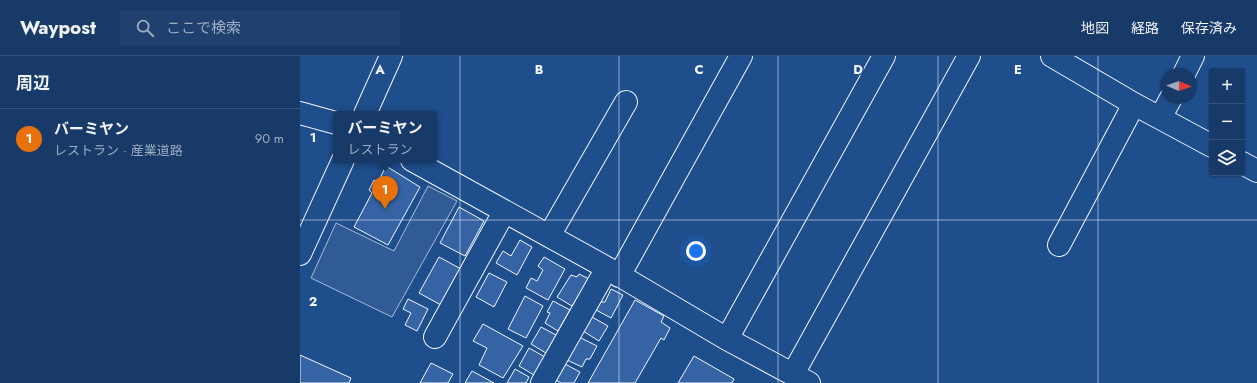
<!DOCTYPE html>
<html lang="ja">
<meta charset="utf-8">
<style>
:root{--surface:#173a69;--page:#20416f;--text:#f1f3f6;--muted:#9eadc0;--line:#36547d;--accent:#ffb74d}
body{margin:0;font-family:Jost,"Noto Sans JP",sans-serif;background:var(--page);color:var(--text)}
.controls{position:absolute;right:12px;top:12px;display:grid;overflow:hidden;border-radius:4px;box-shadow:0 1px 3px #0004}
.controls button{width:36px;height:36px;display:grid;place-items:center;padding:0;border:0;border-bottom:1px solid var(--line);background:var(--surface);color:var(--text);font:20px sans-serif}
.compass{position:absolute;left:861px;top:12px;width:36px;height:36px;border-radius:50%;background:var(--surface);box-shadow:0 1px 3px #0004;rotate:92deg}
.you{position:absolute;left:396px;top:195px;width:14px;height:14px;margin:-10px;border:3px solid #fff;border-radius:50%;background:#1a73e8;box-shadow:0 0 0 6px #1a73e833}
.badge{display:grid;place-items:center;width:26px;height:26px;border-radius:50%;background:var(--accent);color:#fff;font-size:13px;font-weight:700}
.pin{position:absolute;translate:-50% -33px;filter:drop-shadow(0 1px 2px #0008)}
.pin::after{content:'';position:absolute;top:21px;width:14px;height:12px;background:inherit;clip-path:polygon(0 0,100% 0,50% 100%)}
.popup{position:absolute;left:33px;top:55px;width:104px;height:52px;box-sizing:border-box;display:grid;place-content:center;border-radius:4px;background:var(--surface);filter:drop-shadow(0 1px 3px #0005);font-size:13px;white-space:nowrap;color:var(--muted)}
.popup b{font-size:15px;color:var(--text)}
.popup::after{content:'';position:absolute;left:50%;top:100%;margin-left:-8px;border:8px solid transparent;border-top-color:var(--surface)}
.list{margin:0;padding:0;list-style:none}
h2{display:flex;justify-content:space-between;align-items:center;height:52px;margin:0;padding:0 16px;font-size:17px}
h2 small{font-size:13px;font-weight:400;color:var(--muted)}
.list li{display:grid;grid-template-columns:26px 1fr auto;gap:12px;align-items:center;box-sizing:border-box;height:60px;padding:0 16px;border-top:1px solid var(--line)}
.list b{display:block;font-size:15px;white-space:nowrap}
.list p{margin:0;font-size:13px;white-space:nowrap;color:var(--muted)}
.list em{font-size:13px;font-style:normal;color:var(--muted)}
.icon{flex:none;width:22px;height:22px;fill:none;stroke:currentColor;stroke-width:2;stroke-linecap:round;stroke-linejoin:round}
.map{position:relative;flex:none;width:957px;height:327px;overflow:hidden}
header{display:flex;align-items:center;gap:24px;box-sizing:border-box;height:56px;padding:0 20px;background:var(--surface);border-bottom:1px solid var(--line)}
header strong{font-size:19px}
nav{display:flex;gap:22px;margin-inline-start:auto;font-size:14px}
.search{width:280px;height:36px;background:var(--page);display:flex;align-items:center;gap:10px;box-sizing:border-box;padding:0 14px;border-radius:4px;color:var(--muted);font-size:15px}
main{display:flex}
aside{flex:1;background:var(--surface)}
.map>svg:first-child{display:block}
.built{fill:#305b95;stroke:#a8bbd7}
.building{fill:#3563a3;stroke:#f2f6ff}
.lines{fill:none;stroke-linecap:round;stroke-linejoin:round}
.minor-casing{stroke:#f2f6ff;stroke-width:24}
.major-casing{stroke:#f2f6ff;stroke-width:24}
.minor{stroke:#1f4e8c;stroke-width:22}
.major{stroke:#1f4e8c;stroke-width:22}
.grid{fill:none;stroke:#f2f6ff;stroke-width:1;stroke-opacity:0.55}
.grid-label{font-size:13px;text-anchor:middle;font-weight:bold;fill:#f2f6ff;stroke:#1f4e8c;stroke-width:3;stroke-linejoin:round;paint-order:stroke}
</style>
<header>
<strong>Waypost</strong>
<div class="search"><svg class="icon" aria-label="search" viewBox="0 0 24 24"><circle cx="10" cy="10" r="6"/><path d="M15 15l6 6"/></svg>ここで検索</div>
<nav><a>地図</a><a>経路</a><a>保存済み</a></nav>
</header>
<main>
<aside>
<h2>周辺<small></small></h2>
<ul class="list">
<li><span class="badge" style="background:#e8710a">1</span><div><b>バーミヤン</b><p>レストラン · 産業道路</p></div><em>90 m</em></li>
</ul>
</aside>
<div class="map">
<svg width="957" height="327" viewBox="0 0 957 327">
<rect width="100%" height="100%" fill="#1f4e8c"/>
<path class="built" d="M 128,130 L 157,145 L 92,261 L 11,222 L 36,167 L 94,195 Z"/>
<path class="building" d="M 86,110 L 120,131 L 88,189 L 54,171 L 72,137 L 69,134 L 74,124 L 78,126 Z
M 159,151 L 184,165 L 165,200 L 140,187 Z
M 220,184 L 232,191 L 217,219 L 196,207 L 203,195 L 211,200 Z
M 139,201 L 161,213 L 141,249 L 119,237 Z
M 244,201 L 265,213 L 248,244 L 226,232 L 231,222 L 237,225 L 243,214 L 238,210 Z
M 189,217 L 207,226 L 194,251 L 176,241 Z
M 279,218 L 289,223 L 272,250 L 257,241 L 271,219 L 277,221 Z
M 311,233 L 323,239 L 311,262 L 296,254 L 300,246 L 305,246 Z
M 225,240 L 243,250 L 226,282 L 208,273 Z
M 108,243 L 128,253 L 117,275 L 105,269 L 111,257 L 103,253 Z
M 335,244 L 364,260 L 361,266 L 370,272 L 364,284 L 361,282 L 335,327 L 288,327 Z
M 253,245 L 270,254 L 258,275 L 245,267 L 250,257 L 247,256 Z
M 292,261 L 308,270 L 299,285 L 283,275 Z
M 183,268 L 223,290 L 203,322 L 179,309 L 187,292 L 173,285 Z
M 241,271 L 256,279 L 246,297 L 231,288 Z
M 279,281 L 297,290 L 290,303 L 286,303 L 282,311 L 267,304 Z
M 229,292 L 245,301 L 234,319 L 219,310 Z
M 0,299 L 51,322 L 49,327 L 0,327 Z
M 394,300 L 434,323 L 432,327 L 378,327 Z
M 131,307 L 153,318 L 148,327 L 120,327 Z
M 265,308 L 280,316 L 274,327 L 261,327 L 256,324 Z
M 215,313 L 229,321 L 226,327 L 207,327 Z
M 172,315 L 194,327 L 165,327 Z"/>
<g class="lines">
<defs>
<path id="minor" d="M 752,0 L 834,48 L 912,90
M 884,18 L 893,0
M 0,57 L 36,67
M 860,62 L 871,42
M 112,104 L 307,212 L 427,283 L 509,327
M 942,107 L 957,115
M 249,180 L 326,46
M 759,189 L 834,48
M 319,220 L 441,0
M 135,281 L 204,156
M 427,283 L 584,0
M 493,318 L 669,0
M 242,327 L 307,212"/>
<path id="major" d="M 65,58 L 91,0
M 0,198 L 43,104"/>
</defs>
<use href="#minor" class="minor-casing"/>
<use href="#major" class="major-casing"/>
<use href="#minor" class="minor"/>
<use href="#major" class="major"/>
</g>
<path class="grid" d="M 160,0 L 160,327M 319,0 L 319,327M 478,0 L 478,327M 638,0 L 638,327M 798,0 L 798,327M 0,164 L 957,164"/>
<g class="grid-label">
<text x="80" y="18">A</text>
<text x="239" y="18">B</text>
<text x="399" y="18">C</text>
<text x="558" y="18">D</text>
<text x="718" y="18">E</text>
<text x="13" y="86">1</text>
<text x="13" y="250">2</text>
</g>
</svg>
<div class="controls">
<button>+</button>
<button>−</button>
<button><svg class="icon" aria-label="layers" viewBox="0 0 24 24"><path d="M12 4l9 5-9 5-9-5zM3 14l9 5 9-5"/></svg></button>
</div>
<svg class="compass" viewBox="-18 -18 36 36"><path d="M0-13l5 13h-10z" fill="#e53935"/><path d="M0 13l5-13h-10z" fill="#9eadc0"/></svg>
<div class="you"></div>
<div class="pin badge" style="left:85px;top:153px;background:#e8710a">1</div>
<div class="popup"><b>バーミヤン</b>レストラン</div>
</div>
</main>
